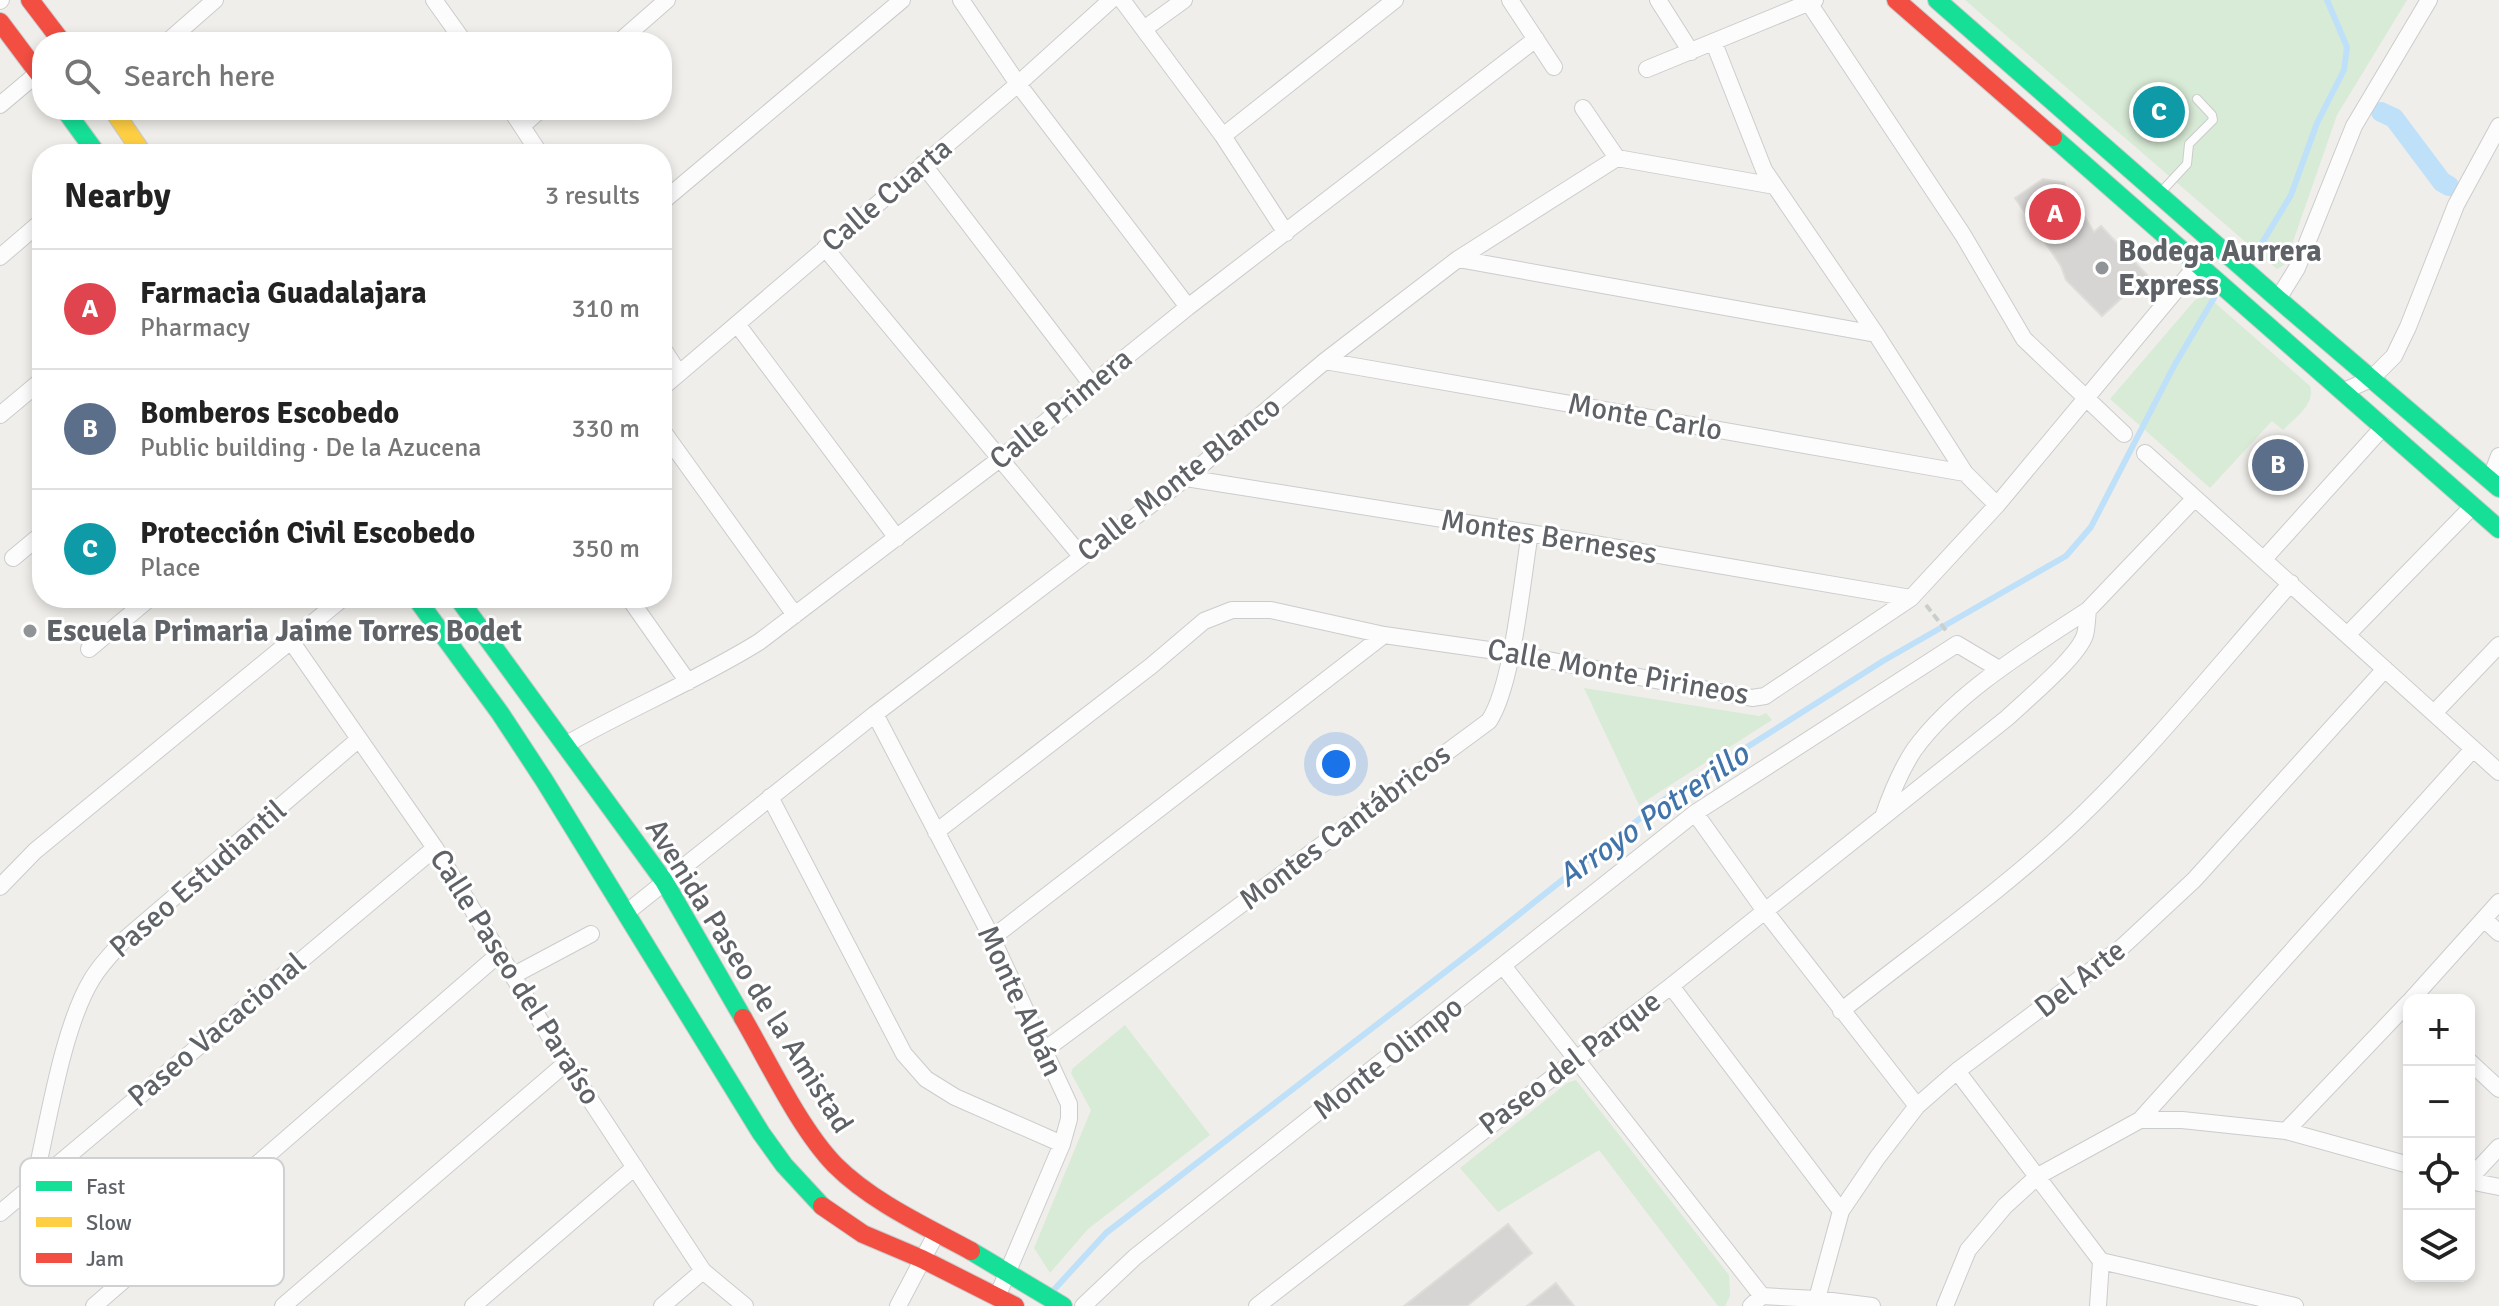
<!DOCTYPE html>
<meta charset="utf-8">
<style>
:root{--surface:#fff;--page:#f2f2f2;--text:#222;--muted:#767676;--line:#e0e0e0;--accent:#919496}
body{margin:0;font-family:Signika,sans-serif;background:var(--page);color:var(--text)}
.controls{position:absolute;right:24px;bottom:24px;display:grid;overflow:hidden;border-radius:16px;box-shadow:0 4px 12px #0003}
.controls button{width:72px;height:72px;display:grid;place-items:center;padding:0;border:0;border-bottom:2px solid var(--line);background:var(--surface);color:var(--text);font:40px sans-serif}
.you{position:absolute;left:1336px;top:764px;width:28px;height:28px;margin:-20px;border:6px solid #fff;border-radius:50%;background:#1a73e8;box-shadow:0 0 0 12px #1a73e833}
.badge{display:grid;place-items:center;width:52px;height:52px;border-radius:50%;background:var(--accent);color:#fff;font-size:26px;font-weight:700}
.pin{position:absolute;translate:-50% -50%;border:4px solid #fff;box-shadow:0 2px 8px #0006}
.list{margin:0;padding:0;list-style:none}
h2{display:flex;justify-content:space-between;align-items:center;height:104px;margin:0;padding:0 32px;font-size:34px}
h2 small{font-size:26px;font-weight:400;color:var(--muted)}
.list li{display:grid;grid-template-columns:52px 1fr auto;gap:24px;align-items:center;box-sizing:border-box;height:120px;padding:0 32px;border-top:2px solid var(--line)}
.list b{display:block;font-size:30px;white-space:nowrap}
.list p{margin:0;font-size:26px;white-space:nowrap;color:var(--muted)}
.list em{font-size:26px;font-style:normal;color:var(--muted)}
.icon{flex:none;width:44px;height:44px;fill:none;stroke:currentColor;stroke-width:2;stroke-linecap:round;stroke-linejoin:round}
.map{position:relative;flex:none;width:2499px;height:1306px;overflow:hidden}
.search{position:absolute;background:var(--surface);box-shadow:0 4px 12px #0003;left:32px;top:32px;width:640px;height:88px;display:flex;align-items:center;gap:20px;box-sizing:border-box;padding:0 28px;border-radius:32px;color:var(--muted);font-size:30px}
.panel{position:absolute;background:var(--surface);box-shadow:0 4px 12px #0003;left:32px;top:144px;width:640px;height:464px;border-radius:32px}
.map>svg:first-child{display:block}
.green{fill:#d8ebd6}
.lines{fill:none;stroke-linecap:round;stroke-linejoin:round}
.stream{stroke:#bfe0f9;stroke-width:6}
.canal{stroke:#bfe0f9;stroke-width:20}
.building{fill:#d6d5d3;stroke:#deddd9;stroke-width:2}
.lane-casing{stroke:#cbcccc;stroke-width:10}
.street-casing{stroke:#cbcccc;stroke-width:18}
.fast-casing{stroke:#cacacb;stroke-width:20}
.slow-casing{stroke:#cacacb;stroke-width:20}
.jam-casing{stroke:#cacacb;stroke-width:20}
.path{stroke:#cacfcc;stroke-width:4;stroke-dasharray:8 4;stroke-linecap:butt}
.lane{stroke:#fdfcfc;stroke-width:8}
.street{stroke:#fdfcfc;stroke-width:16}
.fast{stroke:#16e098;stroke-width:18}
.slow{stroke:#ffcf43;stroke-width:18}
.jam{stroke:#f24e42;stroke-width:18}
.poi-dot{fill:#919496;stroke:#fff;stroke-width:3}
.labels{text-anchor:middle;dominant-baseline:central;stroke-width:6;stroke-linejoin:round;paint-order:stroke}
.street-label{font-size:30px;fill:#5f6368;stroke:#fff}
.poi-label{font-size:30px;font-weight:bold;fill:#5f6368;stroke:#fff;text-anchor:start}
.water-label{font-size:32px;font-style:italic;fill:#4174aa;stroke:#fff}
.key{fill:#fff;stroke:#cfd0d2;stroke-width:2}
.key-label{font-size:22px;fill:#5f6368}
</style>
<div class="map">
<svg width="2499" height="1306" viewBox="0 0 2499 1306">
<rect width="100%" height="100%" fill="#efeeea"/>
<path class="green" d="M 1965,0 L 2407,0 L 2337,115 L 2287,259 L 2284,265 L 2277,269 Z
M 2206,295 L 2310,386 C 2316,404 2295,418 2283,430 L 2272,421 L 2210,488 L 2110,399 L 2195,300 Z
M 1584,688 L 1759,716 L 1766,713 L 1772,720 L 1639,805 Z
M 1125,1025 L 1210,1135 L 1088,1229 L 1050,1273 L 1034,1248 L 1091,1110 L 1071,1073 L 1073,1068 Z
M 1576,1080 L 1729,1275 L 1730,1296 L 1725,1306 L 1718,1306 L 1599,1150 L 1498,1212 L 1460,1168 L 1567,1083 Z"/>
<g class="lines">
<path class="stream" d="M 2256,253 L 2291,195 L 2317,123 L 2344,70 L 2347,47 L 2327,0
M 1051,1293 L 1106,1233 L 1488,939 L 1662,801 L 1883,661 L 2066,556 L 2091,527 L 2174,366 L 2214,298"/>
<path class="canal" d="M 2381,112 L 2394,118 L 2442,182 L 2449,186"/>
</g>
<path class="building" d="M 2164,87 L 2184,105 L 2149,142 L 2129,123 Z
M 2043,179 L 2064,183 L 2094,232 L 2101,226 L 2147,275 L 2102,316 L 2066,280 L 2061,266 L 2015,198 Z
M 1508,1224 L 1532,1253 L 1467,1306 L 1404,1306 Z
M 1556,1283 L 1574,1306 L 1527,1306 Z"/>
<g class="lines">
<defs>
<path id="lane" d="M 2161,192 L 2187,164 L 2189,144 L 2213,120 L 2212,115 L 2197,99"/>
<path id="street" d="M 434,0 L 464,42
M 961,0 L 1018,84 L 1188,307
M 1122,0 L 1223,136 L 1286,233
M 1510,0 L 1554,67
M 1658,0 L 1691,52
M 0,1 L 1,0
M 1809,3 L 1963,235 L 2024,339 L 2124,434
M 1144,29 L 1184,0
M 167,42 L 215,0
M 619,42 L 667,0
M 1714,43 L 1764,170 L 1876,334 L 1965,473 L 1997,505
M 1647,69 L 1815,0
M 0,105 L 38,73
M 1583,108 L 1617,158
M 511,110 L 540,154
M 522,126 L 540,110
M 1223,136 L 1395,0
M 923,164 L 1092,385
M 662,202 L 902,0
M 825,248 L 1081,556
M 0,257 L 42,221
M 1458,259 L 1876,334
M 2278,299 L 2297,268 L 2354,126 L 2429,0
M 737,324 L 897,538
M 662,347 L 678,372
M 1325,361 L 1965,473
M 662,388 L 1018,84 L 1111,0
M 2344,391 L 2371,379 L 2394,356 L 2408,327 L 2456,205 L 2499,126
M 0,415 L 42,380
M 662,430 L 795,615
M 2145,453 L 2499,772
M 1186,478 L 1530,533 L 1911,598
M 2490,480 L 2499,456
M 13,558 L 42,534
M 2264,559 L 2384,426
M 629,598 L 688,682
M 2347,635 L 2473,506
M 291,641 L 435,848 L 566,1063 L 703,1271 L 745,1306
M 89,649 L 150,598
M 2434,713 L 2499,645
M 875,714 L 992,938 L 1069,1104 L 1069,1119 L 1062,1144 L 997,1297
M 565,745 C 628,709 696,681 759,642 L 1001,458 L 1188,307 L 1536,39
M 770,797 L 904,1054 L 926,1079 L 955,1097 L 1062,1144
M 1695,813 L 1765,911 L 1917,1106
M 1883,817 C 1891,794 1900,771 1914,750 C 1956,692 2029,649 2088,610
M 936,832 L 1151,666 L 1204,621 L 1232,610 L 1271,610 L 1384,635 L 1510,653 L 1752,698 L 1765,696 L 1911,598 L 1997,505 L 2197,265
M 0,887 L 35,851 L 343,598
M 626,913 L 875,714 L 1186,478 L 1325,361 L 1458,259 L 1617,158 L 1775,186
M 2484,919 L 2499,933
M 992,938 L 1384,635
M 1504,967 L 1762,1296
M 514,975 L 591,934
M 1671,986 L 1841,1211
M 2411,1000 L 2499,902
M 1841,1011 C 1920,948 2005,889 2078,819 C 2154,746 2221,662 2291,583
M 1046,1049 L 1489,721 C 1513,685 1522,579 1530,533
M 2469,1061 L 2499,1089
M 1957,1071 L 2101,1261
M 2140,1120 L 2473,749
M 2286,1131 L 2409,1002
M 2469,1179 L 2499,1147
M 2469,1181 L 2499,1187
M 34,1183 C 48,1125 62,1028 92,979 C 101,964 113,952 124,940 L 359,739
M 0,1213 L 435,848
M 2101,1261 L 2295,1306
M 94,1306 L 499,954
M 283,1306 L 566,1063
M 473,1306 L 635,1167
M 662,1306 L 703,1271
M 898,1306 L 936,1234
M 1083,1306 L 1135,1257 L 1695,813 L 1957,644 L 1999,669
M 1257,1306 L 1671,986 L 2007,718 C 2025,701 2078,657 2085,635 C 2087,628 2087,618 2088,610 L 2194,499
M 1751,1306 L 1762,1296 L 1816,1299 L 1872,1306
M 1815,1306 L 1841,1211 L 1877,1158 L 1917,1106 L 1957,1071 L 2121,948 L 2194,880 L 2385,669
M 1945,1306 L 1968,1250 L 2005,1206 L 2038,1176 L 2140,1120 L 2182,1120 L 2286,1131 L 2409,1165
M 2098,1306 L 2101,1261"/>
<path id="fast" d="M 1937,0 L 2278,299 L 2499,488
M 65,110 L 97,154
M 2053,137 L 2499,529
M 416,598 L 500,713 L 544,780 L 761,1133 L 784,1165 L 822,1206
M 458,598 L 664,881 L 743,1018
M 971,1251 L 1063,1306"/>
<path id="slow" d="M 113,110 L 143,154"/>
<path id="jam" d="M 30,0 L 62,42
M 1896,0 L 2053,137
M 0,22 L 42,78
M 743,1018 C 769,1063 800,1129 835,1165 C 872,1202 925,1226 971,1251
M 822,1206 L 863,1234 L 922,1259 L 1015,1306"/>
</defs>
<use href="#lane" class="lane-casing"/>
<use href="#street" class="street-casing"/>
<use href="#fast" class="fast-casing"/>
<use href="#slow" class="slow-casing"/>
<use href="#jam" class="jam-casing"/>
<path class="path" d="M 1926,605 L 1948,633"/>
<use href="#lane" class="lane"/>
<use href="#street" class="street"/>
<use href="#fast" class="fast"/>
<use href="#slow" class="slow"/>
<use href="#jam" class="jam"/>
</g>
<g class="poi-dot">
<circle cx="2102" cy="268" r="8"/>
<circle cx="30" cy="631" r="8"/>
</g>
<g class="labels">
<g class="street-label">
<text transform="translate(887 195) rotate(-40)">Calle Cuarta</text>
<text transform="translate(1061 409) rotate(-39)">Calle Primera</text>
<text transform="translate(1645 417) rotate(10)">Monte Carlo</text>
<text transform="translate(1179 479) rotate(-38)">Calle Monte Blanco</text>
<text transform="translate(1549 537) rotate(9)">Montes Berneses</text>
<text transform="translate(1618 672) rotate(10)">Calle Monte Pirineos</text>
<text transform="translate(1345 827) rotate(-37)">Montes Cantábricos</text>
<text transform="translate(198 879) rotate(-41)">Paseo Estudiantil</text>
<text transform="translate(749 976) rotate(58)">Avenida Paseo de la Amistad</text>
<text transform="translate(515 977) rotate(58)">Calle Paseo del Paraíso</text>
<text transform="translate(2080 979) rotate(-38)">Del Arte</text>
<text transform="translate(1020 1001) rotate(65)">Monte Albán</text>
<text transform="translate(217 1030) rotate(-40)">Paseo Vacacional</text>
<text transform="translate(1388 1058) rotate(-38)">Monte Olimpo</text>
<text transform="translate(1570 1063) rotate(-37)">Paseo del Parque</text>
</g>
<g class="poi-label">
<text x="2118" y="251">Bodega Aurrera<tspan x="2118" dy="34">Express</tspan></text>
<text x="46" y="631">Escuela Primaria Jaime Torres Bodet</text>
</g>
<g class="water-label">
<text transform="translate(1653 815) rotate(-35)">Arroyo Potrerillo</text>
</g>
</g>
<rect x="20" y="1158" width="264" height="128" rx="12" class="key"/>
<rect x="36" y="1181" width="36" height="10" fill="#16e098"/>
<rect x="36" y="1217" width="36" height="10" fill="#ffcf43"/>
<rect x="36" y="1253" width="36" height="10" fill="#f24e42"/>
<g class="key-label">
<text x="86" y="1194">Fast</text>
<text x="86" y="1230">Slow</text>
<text x="86" y="1266">Jam</text>
</g>
</svg>
<div class="controls">
<button>+</button>
<button>−</button>
<button><svg class="icon" aria-label="locate" viewBox="0 0 24 24"><circle cx="12" cy="12" r="6"/><path d="M12 2v4M12 18v4M2 12h4M18 12h4"/></svg></button>
<button><svg class="icon" aria-label="layers" viewBox="0 0 24 24"><path d="M12 4l9 5-9 5-9-5zM3 14l9 5 9-5"/></svg></button>
</div>
<div class="you"></div>
<div class="pin badge" style="left:2055px;top:214px;background:#e0444e">A</div>
<div class="pin badge" style="left:2278px;top:465px;background:#5c6f8a">B</div>
<div class="pin badge" style="left:2159px;top:112px;background:#0f9aa8">C</div>
<div class="search"><svg class="icon" aria-label="search" viewBox="0 0 24 24"><circle cx="10" cy="10" r="6"/><path d="M15 15l6 6"/></svg>Search here</div>
<section class="panel">
<h2>Nearby<small>3 results</small></h2>
<ul class="list">
<li><span class="badge" style="background:#e0444e">A</span><div><b>Farmacia Guadalajara</b><p>Pharmacy</p></div><em>310 m</em></li>
<li><span class="badge" style="background:#5c6f8a">B</span><div><b>Bomberos Escobedo</b><p>Public building · De la Azucena</p></div><em>330 m</em></li>
<li><span class="badge" style="background:#0f9aa8">C</span><div><b>Protección Civil Escobedo</b><p>Place</p></div><em>350 m</em></li>
</ul>
</section>
</div>
